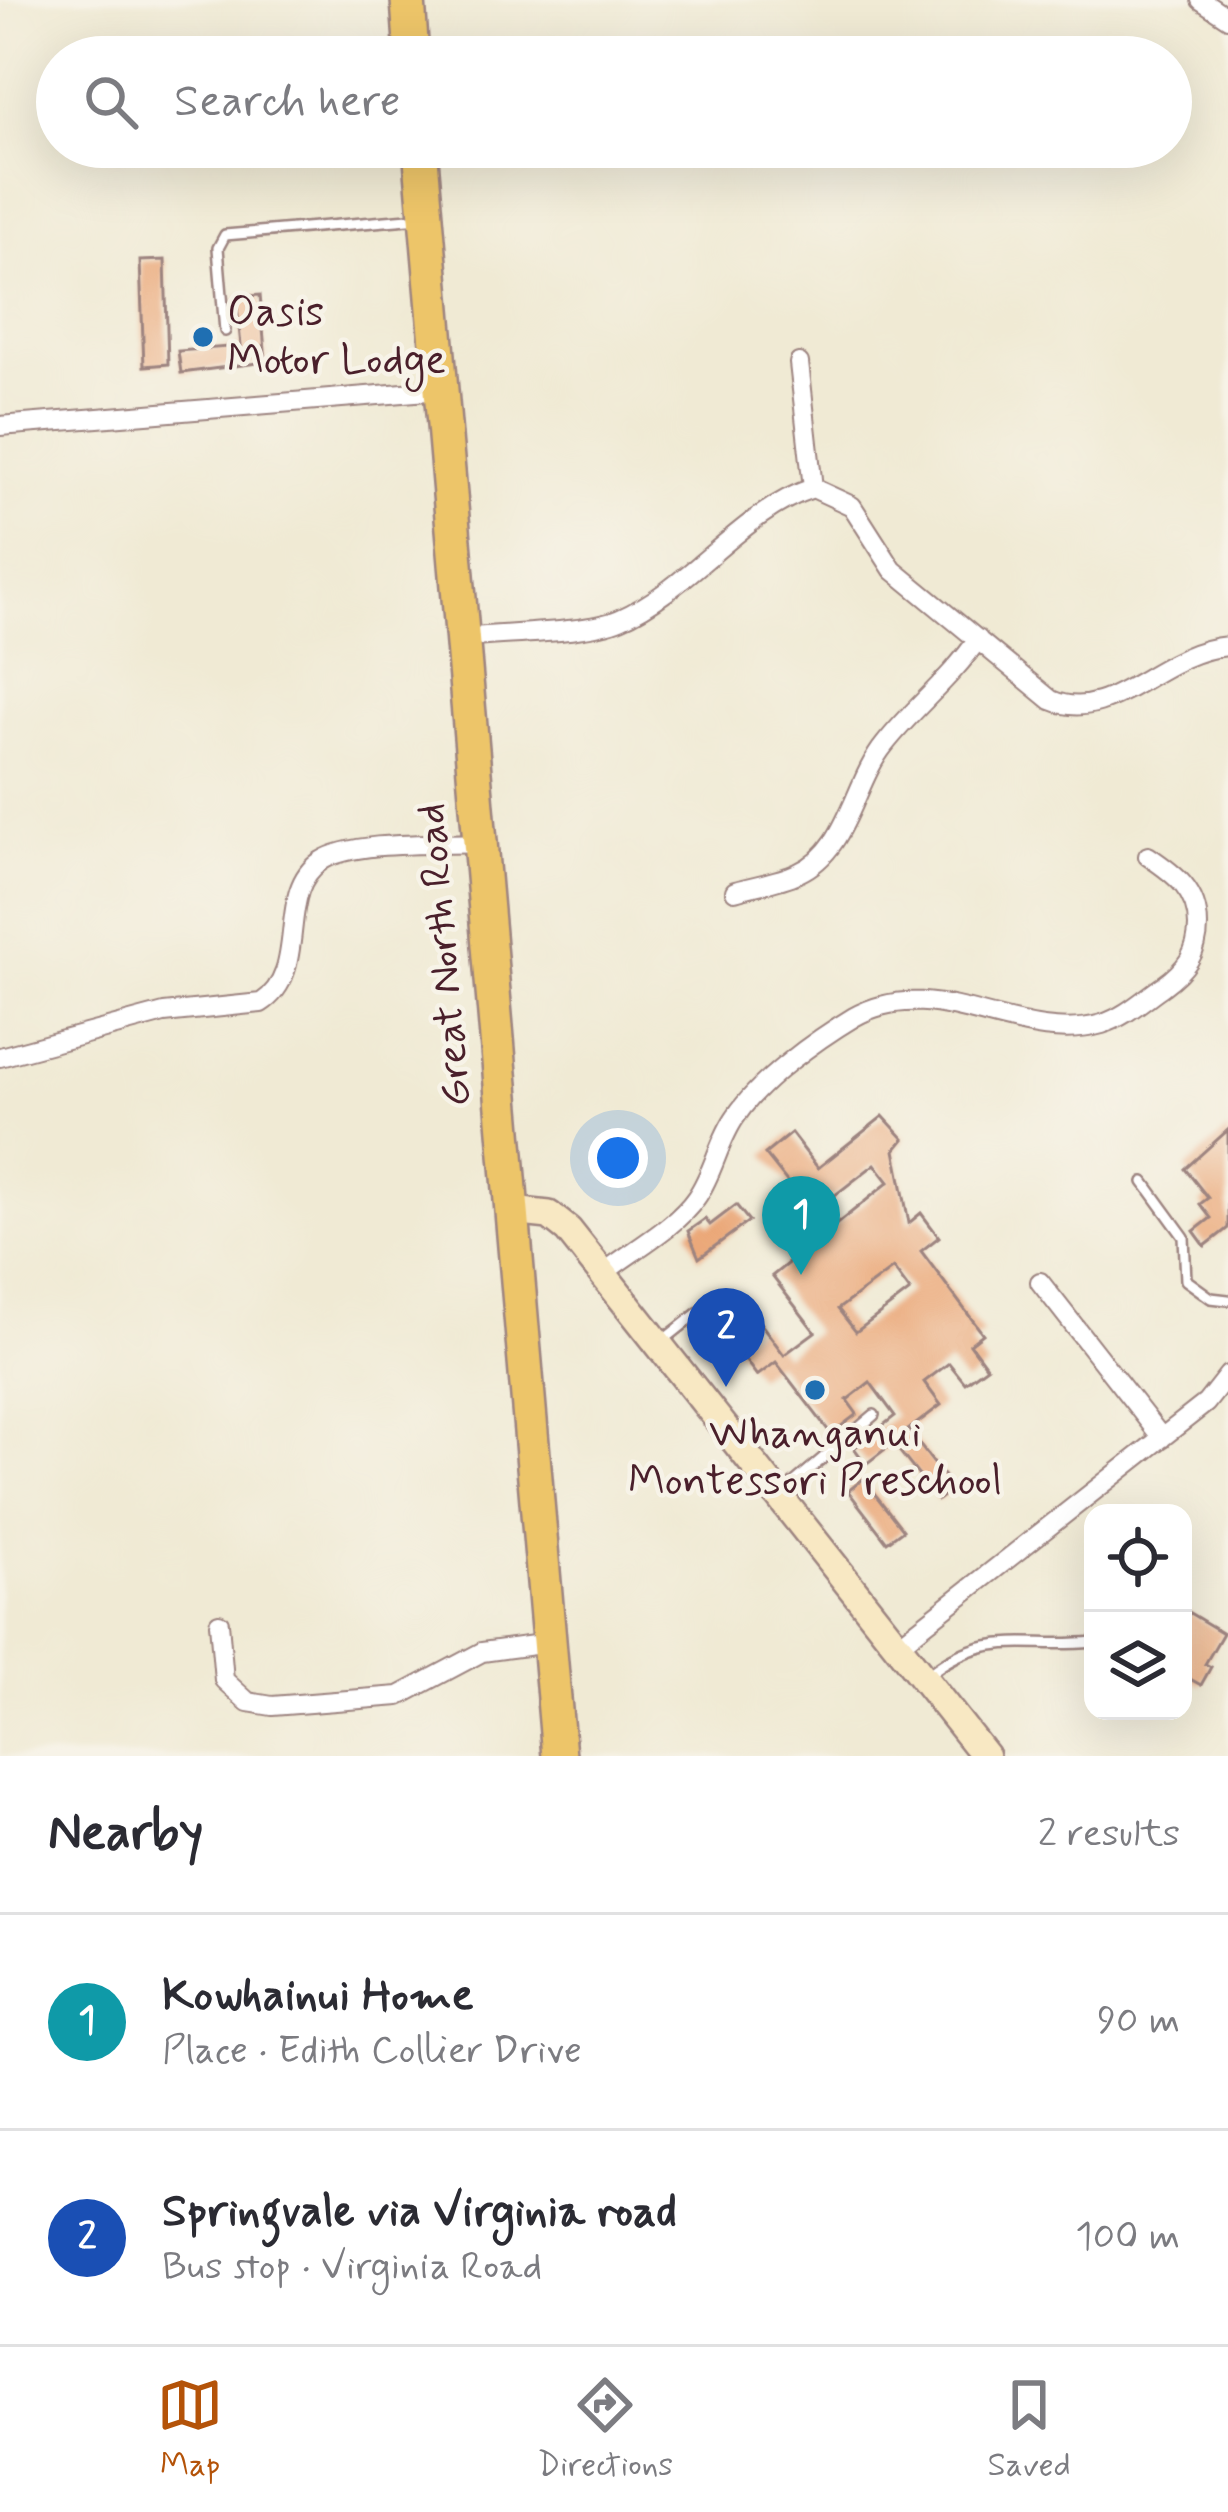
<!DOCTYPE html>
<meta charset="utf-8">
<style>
:root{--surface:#fff;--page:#f2f2f3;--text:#2b2b33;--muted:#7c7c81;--line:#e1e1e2;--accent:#b45309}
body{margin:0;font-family:Mynerve,sans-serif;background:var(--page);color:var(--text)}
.controls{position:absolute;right:36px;bottom:36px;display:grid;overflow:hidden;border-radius:24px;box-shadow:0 12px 48px #0002}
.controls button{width:108px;height:108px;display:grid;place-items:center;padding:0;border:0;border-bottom:3px solid var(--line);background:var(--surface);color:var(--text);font:60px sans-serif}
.you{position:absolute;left:618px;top:1158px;width:42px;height:42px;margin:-30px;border:9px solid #fff;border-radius:50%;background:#1a73e8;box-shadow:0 0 0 18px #1a73e833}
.badge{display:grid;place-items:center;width:78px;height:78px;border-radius:50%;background:var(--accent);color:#fff;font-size:39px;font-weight:700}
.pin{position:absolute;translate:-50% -99px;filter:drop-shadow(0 3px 6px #0008)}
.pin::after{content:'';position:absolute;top:63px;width:42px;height:36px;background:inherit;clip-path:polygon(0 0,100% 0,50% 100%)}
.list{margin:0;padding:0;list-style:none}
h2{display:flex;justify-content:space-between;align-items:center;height:156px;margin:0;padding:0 48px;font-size:51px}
h2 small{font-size:39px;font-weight:400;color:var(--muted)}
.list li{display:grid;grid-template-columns:78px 1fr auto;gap:36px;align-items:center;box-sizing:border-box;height:216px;padding:0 48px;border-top:3px solid var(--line)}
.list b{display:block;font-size:45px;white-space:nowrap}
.list p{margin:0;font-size:39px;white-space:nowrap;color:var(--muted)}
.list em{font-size:39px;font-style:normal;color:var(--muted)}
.icon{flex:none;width:66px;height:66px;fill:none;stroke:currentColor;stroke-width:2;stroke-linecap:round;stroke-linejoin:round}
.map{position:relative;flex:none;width:1228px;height:1756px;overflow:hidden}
.search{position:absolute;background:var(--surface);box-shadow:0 12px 48px #0002;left:36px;right:36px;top:36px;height:132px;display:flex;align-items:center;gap:30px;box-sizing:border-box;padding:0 42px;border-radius:66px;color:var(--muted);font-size:45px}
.sheet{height:588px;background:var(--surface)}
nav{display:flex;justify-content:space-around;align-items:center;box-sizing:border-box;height:168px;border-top:3px solid var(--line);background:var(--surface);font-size:33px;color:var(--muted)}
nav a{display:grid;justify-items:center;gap:6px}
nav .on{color:var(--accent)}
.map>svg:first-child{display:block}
.building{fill:#eaa574;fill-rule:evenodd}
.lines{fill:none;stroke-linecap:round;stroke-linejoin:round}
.lane-casing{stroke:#9d8480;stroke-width:14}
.street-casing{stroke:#9d8480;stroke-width:22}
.secondary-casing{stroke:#9d8480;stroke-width:32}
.highway-casing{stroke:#9d8480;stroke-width:38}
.lane{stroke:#fff;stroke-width:9}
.street{stroke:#fff;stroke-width:18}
.secondary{stroke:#f8e8c3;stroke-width:27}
.highway{stroke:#edc569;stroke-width:33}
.poi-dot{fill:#1f6fb2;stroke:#f7f3e8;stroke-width:4.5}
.labels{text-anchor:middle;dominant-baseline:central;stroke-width:9;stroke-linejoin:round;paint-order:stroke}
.poi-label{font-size:42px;fill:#4a1f2b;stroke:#f7f3e8;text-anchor:start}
.street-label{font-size:42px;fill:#4a1f2b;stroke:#f7f3e8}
</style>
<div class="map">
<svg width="1228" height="1756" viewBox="0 0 1228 1756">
<rect width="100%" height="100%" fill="#f7f3e8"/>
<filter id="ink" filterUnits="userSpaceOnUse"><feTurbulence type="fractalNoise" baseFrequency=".00833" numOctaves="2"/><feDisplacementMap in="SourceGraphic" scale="24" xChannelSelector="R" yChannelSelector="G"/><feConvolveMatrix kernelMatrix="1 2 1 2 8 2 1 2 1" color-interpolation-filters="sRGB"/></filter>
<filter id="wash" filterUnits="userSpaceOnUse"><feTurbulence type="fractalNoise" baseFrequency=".004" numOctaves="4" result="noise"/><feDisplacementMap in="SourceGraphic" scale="48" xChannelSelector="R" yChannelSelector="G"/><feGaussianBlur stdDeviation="2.7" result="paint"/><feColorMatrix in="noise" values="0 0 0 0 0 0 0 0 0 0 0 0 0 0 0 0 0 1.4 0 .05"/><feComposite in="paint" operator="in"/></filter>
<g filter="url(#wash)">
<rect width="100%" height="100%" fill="#f0ead4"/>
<g id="blocks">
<path class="building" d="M 165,260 L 168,364 L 144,366 L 140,261 Z
M 260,295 L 266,362 L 181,373 L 178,351 L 241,346 L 236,297 Z
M 883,1116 L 904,1139 L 895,1150 L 909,1223 L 921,1213 L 939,1237 L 921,1251 L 983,1334 L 970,1344 L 987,1367 L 965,1383 L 949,1363 L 924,1382 L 941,1405 L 908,1430 L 953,1488 L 938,1500 L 893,1443 L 866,1464 L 854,1448 L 895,1416 L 870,1382 L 847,1400 L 857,1414 L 831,1434 L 776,1362 L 757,1376 L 734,1345 L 761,1324 L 784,1355 L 815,1332 L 772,1276 L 889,1182 L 875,1164 L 812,1213 L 765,1154 L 791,1133 L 818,1168 ZM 893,1268 L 910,1291 L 856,1332 L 838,1309 Z
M 1228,1130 L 1228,1228 L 1205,1246 L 1194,1231 L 1211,1218 L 1200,1204 L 1208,1198 L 1185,1169 Z
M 736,1205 L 749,1221 L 699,1258 L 688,1231 L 705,1219 L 710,1225 Z
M 863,1479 L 903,1530 L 887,1542 L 848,1491 Z
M 1183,1609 L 1223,1633 L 1205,1664 L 1211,1667 L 1201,1685 L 1183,1675 Z"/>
</g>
</g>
<g filter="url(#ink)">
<use href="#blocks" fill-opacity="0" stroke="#9d8480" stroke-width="3"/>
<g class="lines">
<defs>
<path id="lane" d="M 225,331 L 218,248 L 225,235 L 420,218
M 1144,1182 L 1184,1237 L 1186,1280 L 1211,1298 L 1228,1300
M 661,1342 L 699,1312
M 782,1493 L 874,1415
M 929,1674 C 987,1628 1028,1649 1093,1642"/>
<path id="street" d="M 1201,0 L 1228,18
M 0,426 L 440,390
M 813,488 L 852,506 L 893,570 L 1051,700 C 1111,726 1157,652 1228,646
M 462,638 C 503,633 586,634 620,619 C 690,589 743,510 813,488 L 799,363
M 735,891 C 755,885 779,882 798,873 C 849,850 853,783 885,744 C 915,706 951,679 978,639
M 0,1057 L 164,1013 L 261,1003 C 311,971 274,892 321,861 C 353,840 441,845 481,843
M 605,1272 C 633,1250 676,1227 696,1198 C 714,1173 718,1141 736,1116 C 761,1079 816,1040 854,1017 C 935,970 1018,1048 1102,1024 C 1125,1017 1144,999 1163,986 C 1185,970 1198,954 1198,926 C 1198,891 1175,874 1148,856
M 1040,1282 L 1162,1438
M 219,1623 L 224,1680 L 248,1702 L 272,1706 L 399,1696 L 482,1652 L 549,1643
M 898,1645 L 1206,1403 L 1228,1375"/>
<path id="secondary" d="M 512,1211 L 549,1215 L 568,1230 L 985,1756"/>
<path id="highway" d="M 408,0 L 412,57
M 420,147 L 559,1756"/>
</defs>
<use href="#lane" class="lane-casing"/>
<use href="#street" class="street-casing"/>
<use href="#secondary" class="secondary-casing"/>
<use href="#highway" class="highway-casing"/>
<use href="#lane" class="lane"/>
<use href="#street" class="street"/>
<use href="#secondary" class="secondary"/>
<use href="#highway" class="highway"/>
</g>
</g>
<g class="poi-dot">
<circle cx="203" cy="337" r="12"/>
<circle cx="815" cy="1390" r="12"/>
</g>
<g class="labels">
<g class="poi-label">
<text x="227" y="313">Oasis<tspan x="227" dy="48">Motor Lodge</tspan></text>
<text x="815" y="1434" text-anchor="middle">Whanganui<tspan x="815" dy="48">Montessori Preschool</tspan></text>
</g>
<g class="street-label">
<text transform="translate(445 955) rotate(-95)">Great North Road</text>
</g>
</g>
</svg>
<div class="controls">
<button><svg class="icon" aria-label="locate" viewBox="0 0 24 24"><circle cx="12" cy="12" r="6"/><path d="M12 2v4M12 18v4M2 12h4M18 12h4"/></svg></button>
<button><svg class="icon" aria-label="layers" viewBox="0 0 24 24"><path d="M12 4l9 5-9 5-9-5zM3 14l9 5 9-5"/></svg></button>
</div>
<div class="you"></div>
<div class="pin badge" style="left:801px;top:1275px;background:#0f9aa8">1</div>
<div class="pin badge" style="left:726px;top:1387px;background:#1a4fb4">2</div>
<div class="search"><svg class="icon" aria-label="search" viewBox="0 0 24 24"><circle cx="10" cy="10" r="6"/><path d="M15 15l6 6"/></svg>Search here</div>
</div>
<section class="sheet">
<h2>Nearby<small>2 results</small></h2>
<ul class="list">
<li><span class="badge" style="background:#0f9aa8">1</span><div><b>Kowhainui Home</b><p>Place · Edith Collier Drive</p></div><em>90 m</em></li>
<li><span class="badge" style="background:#1a4fb4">2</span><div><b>Springvale via Virginia road</b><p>Bus stop · Virginia Road</p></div><em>100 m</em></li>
</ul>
</section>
<nav>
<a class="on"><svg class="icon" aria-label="map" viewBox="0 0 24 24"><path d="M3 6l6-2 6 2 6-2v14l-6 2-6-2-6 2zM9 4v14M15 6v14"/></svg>Map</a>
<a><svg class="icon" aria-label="directions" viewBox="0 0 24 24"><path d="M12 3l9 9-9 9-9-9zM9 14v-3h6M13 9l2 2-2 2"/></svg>Directions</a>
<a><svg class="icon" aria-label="saved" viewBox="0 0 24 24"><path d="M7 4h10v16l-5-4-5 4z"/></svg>Saved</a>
</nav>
